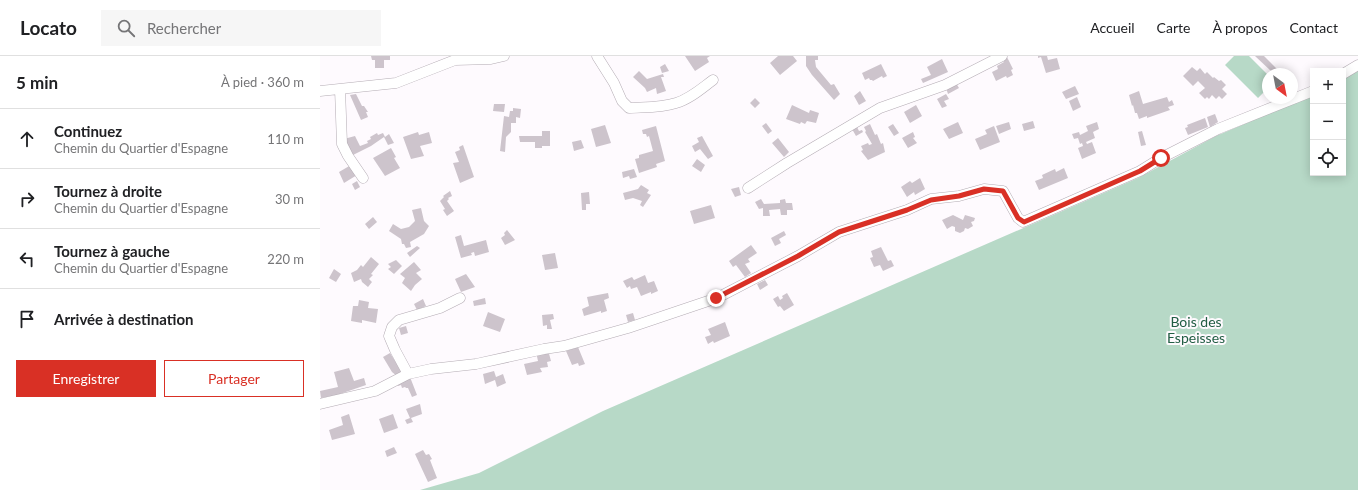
<!DOCTYPE html>
<html lang="fr">
<meta charset="utf-8">
<style>
:root{--surface:#fff;--page:#f6f6f6;--text:#202124;--muted:#757577;--line:#e0e0e0;--accent:#d93025}
body{margin:0;font-family:Lato,sans-serif;background:var(--page);color:var(--text)}
.controls{position:absolute;right:12px;top:12px;display:grid;overflow:hidden;border-radius:0px;box-shadow:0 2px 10px #0003}
.controls button{width:36px;height:36px;display:grid;place-items:center;padding:0;border:0;border-bottom:1px solid var(--line);background:var(--surface);color:var(--text);font:20px sans-serif}
.compass{position:absolute;left:942px;top:12px;width:36px;height:36px;border-radius:50%;background:var(--surface);box-shadow:0 2px 10px #0003;rotate:148deg}
.stop{position:absolute;width:12px;height:12px;margin:-9px;border:3px solid #d93025;border-radius:50%;background:#fff}
.stop.end{background:#d93025;border-color:#fff;box-shadow:0 1px 4px #0008}
.list{margin:0;padding:0;list-style:none}
h2{display:flex;justify-content:space-between;align-items:center;height:52px;margin:0;padding:0 16px;font-size:17px}
h2 small{font-size:13px;font-weight:400;color:var(--muted)}
.list li{display:grid;grid-template-columns:26px 1fr auto;gap:12px;align-items:center;box-sizing:border-box;height:60px;padding:0 16px;border-top:1px solid var(--line)}
.list b{display:block;font-size:15px;white-space:nowrap}
.list p{margin:0;font-size:13px;white-space:nowrap;color:var(--muted)}
.list em{font-size:13px;font-style:normal;color:var(--muted)}
.actions{display:flex;gap:8px;padding:12px 16px}
.actions a{flex:1;padding:9px 0;border:1px solid var(--accent);border-radius:0px;text-align:center;font-size:14px;color:var(--accent)}
.actions .main{background:var(--accent);color:#fff}
.icon{flex:none;width:22px;height:22px;fill:none;stroke:currentColor;stroke-width:2;stroke-linecap:round;stroke-linejoin:round}
.map{position:relative;flex:none;width:1038px;height:434px;overflow:hidden}
header{display:flex;align-items:center;gap:24px;box-sizing:border-box;height:56px;padding:0 20px;background:var(--surface);border-bottom:1px solid var(--line)}
header strong{font-size:19px}
nav{display:flex;gap:22px;margin-inline-start:auto;font-size:14px}
.search{width:280px;height:36px;background:var(--page);display:flex;align-items:center;gap:10px;box-sizing:border-box;padding:0 14px;border-radius:0px;color:var(--muted);font-size:15px}
main{display:flex}
aside{flex:1;background:var(--surface)}
.map>svg:first-child{display:block}
.green{fill:#b7d9c7}
.building{fill:#cdc4cc}
.lines{fill:none;stroke-linecap:round;stroke-linejoin:round}
.street-casing{stroke:#b4acb4;stroke-width:11}
.street{stroke:#fff;stroke-width:10}
.route{stroke:#d93025;stroke-width:5}
.labels{text-anchor:middle;dominant-baseline:central;stroke-width:4;stroke-linejoin:round;paint-order:stroke}
.park-label{font-size:14px;fill:#215d43;stroke:#fefafe}
</style>
<header>
<strong>Locato</strong>
<div class="search"><svg class="icon" aria-label="search" viewBox="0 0 24 24"><circle cx="10" cy="10" r="6"/><path d="M15 15l6 6"/></svg>Rechercher</div>
<nav><a>Accueil</a><a>Carte</a><a>À propos</a><a>Contact</a></nav>
</header>
<main>
<aside>
<h2>5 min<small>À pied · 360 m</small></h2>
<ul class="list">
<li><svg class="icon" aria-label="ahead" viewBox="0 0 24 24"><path d="M12 20V5M6 11l6-6 6 6"/></svg><div><b>Continuez</b><p>Chemin du Quartier d'Espagne</p></div><em>110 m</em></li>
<li><svg class="icon" aria-label="right" viewBox="0 0 24 24"><path d="M7 20v-9h11M14 6l5 5-5 5"/></svg><div><b>Tournez à droite</b><p>Chemin du Quartier d'Espagne</p></div><em>30 m</em></li>
<li><svg class="icon" aria-label="left" viewBox="0 0 24 24"><path d="M17 20v-9H6M10 6l-5 5 5 5"/></svg><div><b>Tournez à gauche</b><p>Chemin du Quartier d'Espagne</p></div><em>220 m</em></li>
<li><svg class="icon" aria-label="arrive" viewBox="0 0 24 24"><path d="M6 21V4h12l-3 4 3 4H6"/></svg><div><b>Arrivée à destination</b></div></li>
</ul>
<div class="actions"><a class="main">Enregistrer</a><a>Partager</a></div>
</aside>
<div class="map">
<svg width="1038" height="434" viewBox="0 0 1038 434">
<rect width="100%" height="100%" fill="#fefafe"/>
<path class="green" d="M 914,0 L 929,0 L 948,19 L 948,32 L 938,42 L 905,9 Z
M 1038,15 L 1038,434 L 100,434 L 159,417 L 283,355 L 818,122 L 896,80 L 993,39 L 993,117 L 1023,117 L 1023,23 Z"/>
<path class="building" d="M 51,0 L 70,0 L 70,4 L 64,4 L 64,12 L 55,12 L 55,4 L 52,4 Z
M 365,0 L 390,0 L 387,2 L 389,6 L 375,15 Z
M 458,0 L 473,0 L 477,5 L 460,19 L 450,7 Z
M 486,0 L 498,0 L 498,4 L 495,4 L 496,11 L 511,29 L 514,28 L 520,38 L 514,44 L 492,19 L 486,10 Z
M 718,0 L 727,0 L 728,4 L 737,2 L 740,13 L 726,17 L 721,1 L 718,2 Z
M 935,0 L 944,0 L 960,16 L 958,18 L 954,18 Z
M 687,1 L 693,13 L 691,14 L 693,19 L 687,22 L 686,20 L 676,25 L 672,16 L 678,13 L 677,10 L 684,6 L 683,3 Z
M 622,3 L 628,16 L 603,27 L 601,23 L 611,19 L 607,11 Z
M 345,8 L 349,15 L 342,17 L 340,11 Z
M 561,8 L 567,20 L 563,22 L 562,20 L 553,25 L 552,24 L 550,24 L 549,22 L 545,24 L 542,17 Z
M 872,11 L 877,15 L 880,12 L 885,18 L 887,16 L 893,22 L 894,21 L 899,25 L 901,24 L 906,29 L 902,33 L 907,38 L 902,43 L 899,40 L 896,43 L 892,39 L 889,43 L 887,41 L 885,43 L 879,37 L 885,32 L 878,25 L 873,30 L 863,20 Z
M 319,15 L 327,23 L 343,18 L 344,21 L 341,21 L 346,35 L 337,38 L 336,32 L 327,36 L 325,32 L 313,21 Z
M 636,27 L 639,32 L 628,38 L 626,32 Z
M 755,30 L 759,38 L 746,43 L 742,36 Z
M 540,35 L 546,45 L 539,49 L 534,40 Z
M 819,35 L 823,48 L 847,41 L 849,46 L 852,44 L 854,49 L 848,51 L 850,54 L 827,62 L 827,60 L 819,63 L 817,57 L 815,57 L 813,49 L 812,50 L 809,39 Z
M 36,38 L 42,50 L 44,50 L 48,56 L 46,56 L 48,61 L 41,64 L 30,39 Z
M 626,38 L 629,43 L 624,45 L 627,50 L 622,52 L 617,43 Z
M 757,41 L 761,51 L 753,55 L 749,45 Z
M 435,42 L 440,47 L 435,52 L 430,47 Z
M 174,48 L 185,48 L 184,56 L 173,55 Z
M 472,49 L 489,57 L 490,54 L 499,57 L 496,67 L 487,65 L 485,68 L 481,66 L 480,68 L 466,63 Z
M 596,49 L 602,60 L 590,67 L 584,56 Z
M 193,52 L 201,53 L 200,62 L 196,61 L 196,67 L 191,67 L 191,76 L 186,81 L 185,96 L 180,95 L 184,60 L 189,61 L 190,55 L 193,55 Z
M 895,58 L 898,66 L 890,71 L 887,61 Z
M 885,62 L 888,71 L 868,79 L 865,72 L 868,71 L 867,69 Z
M 713,65 L 715,72 L 704,75 L 702,68 Z
M 638,66 L 643,77 L 629,83 L 623,73 Z
M 689,66 L 691,73 L 679,78 L 676,70 Z
M 777,66 L 779,73 L 773,76 L 775,82 L 766,86 L 767,88 L 772,86 L 776,97 L 762,103 L 758,92 L 763,90 L 762,87 L 760,88 L 758,82 L 754,83 L 752,78 L 759,76 L 760,79 L 768,75 L 766,70 Z
M 446,67 L 452,75 L 448,78 L 442,70 Z
M 550,68 L 555,79 L 557,78 L 561,88 L 563,87 L 565,96 L 548,104 L 541,95 L 543,94 L 541,90 L 548,87 L 549,89 L 552,88 L 545,76 L 546,75 L 544,71 Z
M 573,68 L 579,77 L 574,80 L 568,71 Z
M 285,69 L 291,87 L 276,91 L 271,73 Z
M 336,70 L 345,105 L 336,108 L 337,111 L 319,117 L 315,103 L 319,102 L 319,99 L 333,95 L 329,80 L 327,81 L 326,78 L 323,78 L 322,74 Z
M 674,70 L 680,86 L 660,94 L 655,83 L 667,78 L 665,74 Z
M 537,71 L 539,75 L 542,74 L 543,76 L 536,80 L 532,73 Z
M 222,75 L 230,75 L 230,90 L 222,90 L 222,92 L 215,92 L 215,86 L 200,86 L 199,80 L 222,80 Z
M 822,75 L 826,89 L 821,90 L 818,76 Z
M 98,76 L 99,79 L 109,76 L 112,87 L 100,90 L 104,100 L 91,103 L 83,81 Z
M 593,76 L 595,81 L 593,82 L 597,87 L 588,92 L 582,82 Z
M 57,77 L 58,79 L 63,77 L 65,81 L 69,78 L 74,87 L 68,89 L 64,81 L 51,90 L 31,100 L 24,83 L 35,80 L 40,90 L 48,87 L 47,85 L 51,83 L 50,81 Z
M 382,80 L 393,100 L 388,103 L 380,93 L 375,96 L 372,90 L 379,86 L 377,82 Z
M 458,82 L 469,96 L 464,101 L 452,87 Z
M 261,84 L 264,92 L 254,95 L 252,86 Z
M 143,89 L 154,121 L 140,127 L 133,107 L 139,106 L 135,96 L 140,94 L 139,91 Z
M 71,92 L 76,101 L 74,102 L 80,112 L 65,120 L 53,102 Z
M 377,103 L 385,109 L 381,116 L 372,110 Z
M 31,109 L 37,119 L 24,127 L 19,116 Z
M 744,112 L 748,122 L 719,134 L 715,125 L 723,122 L 722,119 L 735,113 L 736,116 Z
M 314,113 L 317,121 L 310,123 L 309,120 L 303,122 L 302,116 Z
M 600,122 L 605,133 L 595,139 L 594,136 L 587,141 L 581,131 L 590,125 L 592,127 Z
M 37,125 L 40,131 L 35,134 L 32,128 Z
M 321,129 L 329,134 L 327,137 L 331,139 L 323,151 L 320,149 L 322,145 L 313,142 L 305,144 L 303,137 L 318,133 Z
M 419,131 L 421,139 L 415,141 L 411,133 Z
M 130,135 L 132,140 L 128,142 L 129,143 L 127,145 L 134,155 L 127,160 L 123,154 L 125,153 L 120,145 L 124,141 L 123,140 Z
M 269,136 L 270,148 L 266,148 L 266,154 L 262,154 L 261,137 Z
M 441,143 L 444,148 L 460,147 L 460,144 L 465,143 L 466,147 L 472,147 L 473,154 L 467,154 L 467,159 L 461,159 L 460,153 L 449,154 L 450,160 L 443,160 L 443,152 L 439,153 L 435,146 Z
M 391,149 L 395,162 L 374,168 L 370,155 Z
M 101,152 L 104,165 L 109,170 L 104,178 L 90,186 L 91,191 L 86,192 L 84,188 L 82,188 L 81,183 L 69,175 L 73,168 L 81,173 L 89,171 L 95,165 L 92,154 Z
M 633,159 L 643,164 L 645,159 L 655,162 L 654,165 L 651,166 L 653,170 L 648,173 L 645,172 L 644,175 L 640,177 L 635,175 L 635,171 L 632,170 L 627,173 L 622,164 Z
M 53,161 L 57,166 L 49,173 L 45,168 Z
M 187,174 L 195,184 L 185,189 L 181,182 L 185,179 L 184,177 Z
M 464,175 L 466,179 L 459,183 L 461,187 L 455,190 L 451,182 Z
M 141,179 L 144,190 L 166,184 L 169,196 L 155,200 L 154,196 L 151,197 L 152,199 L 141,202 L 135,181 Z
M 431,189 L 437,197 L 428,203 L 430,206 L 425,208 L 431,217 L 425,221 L 416,209 L 413,211 L 409,205 Z
M 97,190 L 100,192 L 90,201 L 87,197 Z
M 561,191 L 568,205 L 571,204 L 574,210 L 563,215 L 560,209 L 554,211 L 550,202 L 553,201 L 551,195 Z
M 235,197 L 238,212 L 225,214 L 222,199 Z
M 51,201 L 59,208 L 51,218 L 53,219 L 49,223 L 52,226 L 48,231 L 42,226 L 41,223 L 34,226 L 31,217 L 37,214 L 41,209 L 43,211 Z
M 76,204 L 82,210 L 74,218 L 68,213 L 71,211 L 68,208 Z
M 94,206 L 101,214 L 96,217 L 102,223 L 95,229 L 91,235 L 82,227 L 85,222 L 80,218 Z
M 14,213 L 21,218 L 16,226 L 9,222 Z
M 146,218 L 155,231 L 141,236 L 135,223 Z
M 325,219 L 328,227 L 334,225 L 338,235 L 331,238 L 331,236 L 321,240 L 317,231 L 311,233 L 310,230 L 307,232 L 303,225 L 312,221 L 314,224 Z
M 445,224 L 448,229 L 440,234 L 437,228 Z
M 288,237 L 289,242 L 284,244 L 287,255 L 281,257 L 281,255 L 264,260 L 262,253 L 269,250 L 267,241 Z
M 467,237 L 474,249 L 464,255 L 460,250 L 458,251 L 453,243 L 458,240 L 460,244 L 463,242 L 462,240 Z
M 165,242 L 166,248 L 154,250 L 153,245 Z
M 103,243 L 106,250 L 97,254 L 94,248 Z
M 39,244 L 49,246 L 48,252 L 58,253 L 56,267 L 42,264 L 42,267 L 31,265 L 33,250 L 38,250 Z
M 168,256 L 185,263 L 180,276 L 163,270 Z
M 313,257 L 315,264 L 308,266 L 306,259 Z
M 233,258 L 234,263 L 230,264 L 232,273 L 227,273 L 227,269 L 223,270 L 222,259 Z
M 405,266 L 410,280 L 394,287 L 393,285 L 388,288 L 385,281 L 391,279 L 388,273 Z
M 86,270 L 88,277 L 81,279 L 79,272 Z
M 258,291 L 265,308 L 259,310 L 258,307 L 252,309 L 246,295 Z
M 228,294 L 231,305 L 227,306 L 228,311 L 220,312 L 222,316 L 207,319 L 204,308 L 218,305 L 216,296 Z
M 70,297 L 82,316 L 78,321 L 72,316 L 63,301 Z
M 29,312 L 34,325 L 44,322 L 46,329 L 17,339 L 1,342 L 0,335 L 18,331 L 14,316 Z
M 174,315 L 176,321 L 183,318 L 186,327 L 177,331 L 175,324 L 165,328 L 163,318 Z
M 90,321 L 97,339 L 92,341 L 88,332 L 86,332 L 85,331 L 82,332 L 81,329 L 78,330 L 77,326 Z
M 100,348 L 102,358 L 91,362 L 93,366 L 87,368 L 85,364 L 90,362 L 86,353 Z
M 29,358 L 35,378 L 12,384 L 9,374 L 23,369 L 21,361 Z
M 73,358 L 78,372 L 64,377 L 59,363 Z
M 74,391 L 77,397 L 67,401 L 65,395 Z
M 103,394 L 106,399 L 109,398 L 112,403 L 110,404 L 117,422 L 108,426 L 95,398 Z"/>
<g class="lines">
<defs>
<path id="street" d="M 277,0 L 294,27 L 302,45 L 309,52 C 324,51 341,52 356,47 C 370,43 382,32 393,24
M 1023,18 L 1038,9
M 20,33 L 22,88 L 28,100 L 43,122
M 0,35 L 76,27 L 135,4 L 171,3 L 184,0
M 428,132 L 467,107 L 560,52 L 625,29 L 682,0
M 88,318 L 75,294 L 69,280 L 72,271 L 79,264 L 120,252 L 140,242
M 0,348 L 55,335 L 88,318 L 111,313 L 156,308 L 224,293 L 244,290 L 308,272 L 397,242 L 478,200 L 519,176 L 587,154 L 611,143 L 639,140 L 664,133 L 683,135 L 698,162 L 703,166 L 820,115 L 841,102 L 898,73 L 993,35"/>
</defs>
<use href="#street" class="street-casing"/>
<use href="#street" class="street"/>
</g>
<g class="lines">
<path class="route" d="M 396,242 L 478,200 L 519,176 L 587,154 L 611,144 L 639,140 L 664,133 L 683,135 L 698,162 L 704,166 L 820,115 L 841,102"/>
</g>
<g class="labels">
<g class="park-label">
<text x="876" y="265">Bois des<tspan x="876" dy="16">Espeisses</tspan></text>
</g>
</g>
</svg>
<div class="controls">
<button>+</button>
<button>−</button>
<button><svg class="icon" aria-label="locate" viewBox="0 0 24 24"><circle cx="12" cy="12" r="6"/><path d="M12 2v4M12 18v4M2 12h4M18 12h4"/></svg></button>
</div>
<svg class="compass" viewBox="-18 -18 36 36"><path d="M0-13l5 13h-10z" fill="#e53935"/><path d="M0 13l5-13h-10z" fill="#757577"/></svg>
<div class="stop" style="left:841px;top:102px"></div>
<div class="stop end" style="left:396px;top:242px"></div>
</div>
</main>
